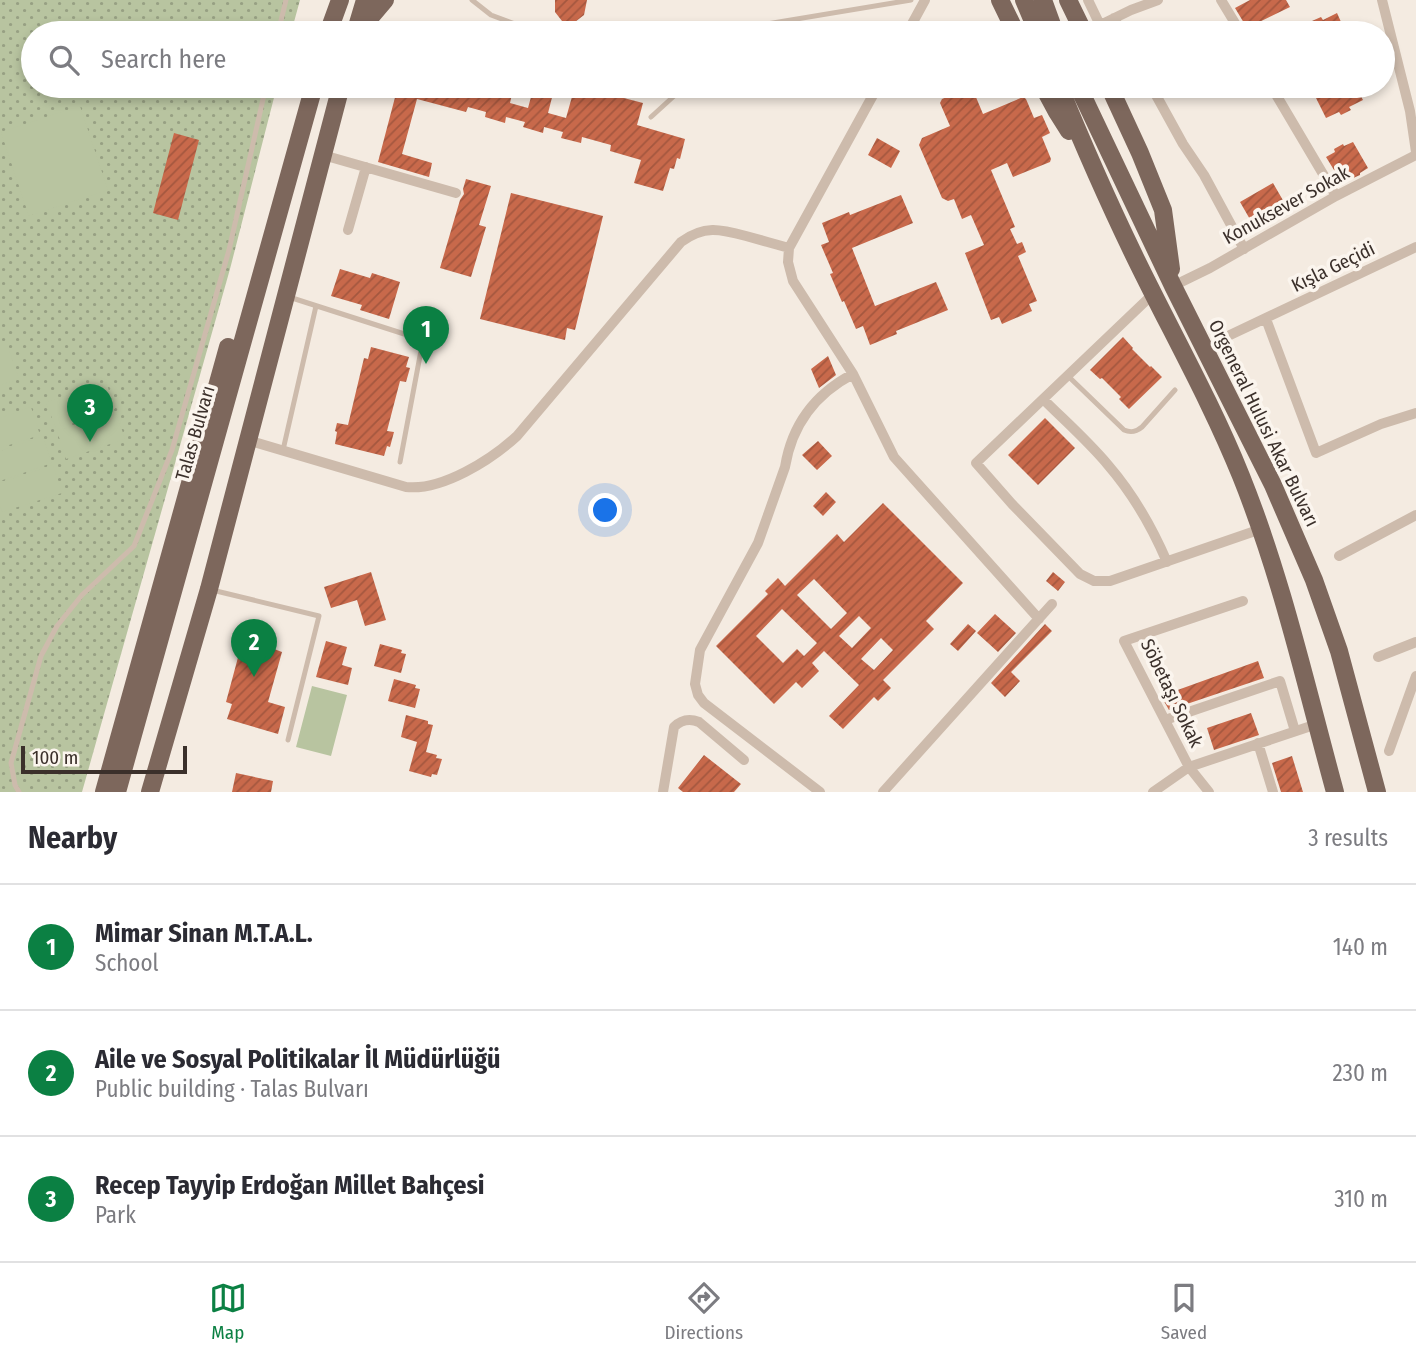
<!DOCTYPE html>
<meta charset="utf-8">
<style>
:root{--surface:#fff;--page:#f2f2f3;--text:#2b2b33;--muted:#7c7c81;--line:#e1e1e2;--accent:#0b8043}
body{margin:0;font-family:"Fira Sans Condensed",sans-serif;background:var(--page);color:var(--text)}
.scale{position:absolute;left:21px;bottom:18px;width:166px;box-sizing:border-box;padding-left:7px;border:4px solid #3b302b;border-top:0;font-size:19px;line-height:24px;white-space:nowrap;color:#3b302b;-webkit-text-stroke:5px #fbf5ee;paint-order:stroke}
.you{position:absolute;left:606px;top:511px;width:24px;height:24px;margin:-18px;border:5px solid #fff;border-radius:50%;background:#1a73e8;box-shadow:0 0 0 10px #1a73e833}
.badge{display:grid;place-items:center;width:46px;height:46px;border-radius:50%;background:var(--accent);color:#fff;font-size:23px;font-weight:700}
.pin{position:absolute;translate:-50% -58px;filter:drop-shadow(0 2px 4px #0008)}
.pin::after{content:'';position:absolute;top:37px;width:24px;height:21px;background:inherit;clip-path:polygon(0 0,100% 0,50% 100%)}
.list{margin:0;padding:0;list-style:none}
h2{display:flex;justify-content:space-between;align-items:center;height:91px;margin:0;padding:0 28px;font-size:30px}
h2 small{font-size:23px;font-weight:400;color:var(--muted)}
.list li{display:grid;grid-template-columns:46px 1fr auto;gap:21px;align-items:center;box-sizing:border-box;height:126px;padding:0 28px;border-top:2px solid var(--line)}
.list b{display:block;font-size:26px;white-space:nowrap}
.list p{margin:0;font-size:23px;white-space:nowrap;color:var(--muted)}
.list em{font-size:23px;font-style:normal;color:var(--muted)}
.icon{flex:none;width:38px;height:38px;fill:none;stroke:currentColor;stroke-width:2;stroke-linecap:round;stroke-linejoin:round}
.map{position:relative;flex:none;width:1416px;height:792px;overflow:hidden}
.search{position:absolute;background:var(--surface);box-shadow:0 4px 10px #0003;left:21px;right:21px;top:21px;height:77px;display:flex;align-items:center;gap:18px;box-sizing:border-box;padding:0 24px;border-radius:38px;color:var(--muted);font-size:26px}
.sheet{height:469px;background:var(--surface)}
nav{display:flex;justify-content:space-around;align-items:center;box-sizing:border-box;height:98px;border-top:2px solid var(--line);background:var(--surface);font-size:19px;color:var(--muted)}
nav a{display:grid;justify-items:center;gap:4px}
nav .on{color:var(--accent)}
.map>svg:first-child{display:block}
.grass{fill:url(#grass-dots)}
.pitch{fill:#b8c4a0}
.building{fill:url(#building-hatch);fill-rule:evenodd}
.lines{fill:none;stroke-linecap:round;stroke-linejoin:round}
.service{stroke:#cdbbac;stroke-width:5}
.minor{stroke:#cdbbac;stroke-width:10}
.primary{stroke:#7d675c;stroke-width:18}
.labels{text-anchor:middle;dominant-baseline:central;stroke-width:7;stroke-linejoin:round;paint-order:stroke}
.street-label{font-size:19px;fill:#3b302b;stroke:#fbf5ee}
</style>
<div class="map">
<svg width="1416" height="792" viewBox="0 0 1416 792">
<defs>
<pattern id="grass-dots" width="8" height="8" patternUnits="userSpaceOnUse" patternTransform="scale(1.75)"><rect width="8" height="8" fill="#b8c4a0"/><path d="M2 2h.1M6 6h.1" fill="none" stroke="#97a083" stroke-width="1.8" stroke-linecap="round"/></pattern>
<pattern id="building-hatch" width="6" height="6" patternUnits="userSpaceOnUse" patternTransform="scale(1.75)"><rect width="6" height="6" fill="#c8694b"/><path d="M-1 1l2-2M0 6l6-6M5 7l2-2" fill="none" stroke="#a4573f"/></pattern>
</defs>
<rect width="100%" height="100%" fill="#f4ebe1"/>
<path class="grass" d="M 0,0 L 300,0 L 291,33 L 33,33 L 33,86 L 277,86 L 230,269 L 82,792 L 0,792 Z"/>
<path class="pitch" d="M 80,106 L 108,190 L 29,216 L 1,132 Z
M 8,347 L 19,379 L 0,385 L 0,349 Z
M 106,382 L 115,409 L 56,429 L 46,402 Z
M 31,407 L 40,435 L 0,448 L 0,418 Z
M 116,412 L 125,439 L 66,459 L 57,431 Z
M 43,436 L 52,463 L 0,481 L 0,451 Z
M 53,465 L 62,493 L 2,512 L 0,505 L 0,483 Z
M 312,686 L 347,695 L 331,756 L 296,747 Z"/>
<path class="building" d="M 555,0 L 587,0 L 584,15 L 575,22 L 568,23 L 562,21 L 555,12 Z
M 1250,0 L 1286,0 L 1290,7 L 1247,28 L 1235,8 Z
M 1337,13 L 1346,33 L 1296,33 L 1313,25 L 1312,21 L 1321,17 L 1323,20 Z
M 398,86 L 474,86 L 472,93 L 490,98 L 493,86 L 514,86 L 510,103 L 528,108 L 534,86 L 555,86 L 548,113 L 566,118 L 575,86 L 578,86 L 643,103 L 637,125 L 685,139 L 680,159 L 677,158 L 674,169 L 670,168 L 663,191 L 634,183 L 641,160 L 610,151 L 611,145 L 582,137 L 581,143 L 561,138 L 563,132 L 544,127 L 543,133 L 523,127 L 525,122 L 506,117 L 505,123 L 485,117 L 486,112 L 468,107 L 466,112 L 417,99 L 402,154 L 432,163 L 429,177 L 378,162 Z
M 1321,86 L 1356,86 L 1363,100 L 1349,107 L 1351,110 L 1341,115 L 1339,112 L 1326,118 L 1312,90 Z
M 968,88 L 973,90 L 983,114 L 1023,97 L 1026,99 L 1034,118 L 1042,115 L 1050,133 L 1042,137 L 1051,159 L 1050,162 L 1013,177 L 1007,163 L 991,170 L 1015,227 L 1010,229 L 1017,244 L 1022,242 L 1026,252 L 1018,256 L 1037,301 L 1029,304 L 1032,311 L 1002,324 L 999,317 L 991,320 L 965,253 L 984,245 L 971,215 L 962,219 L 954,199 L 948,201 L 942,198 L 919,145 L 922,138 L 950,126 L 940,103 L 942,99 Z
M 174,133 L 199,140 L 178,220 L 153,213 Z
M 877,138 L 900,151 L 891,168 L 868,155 Z
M 1353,142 L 1368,168 L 1360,173 L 1360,175 L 1342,183 L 1326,157 L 1335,152 L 1334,149 L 1343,144 L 1344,146 Z
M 466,179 L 491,186 L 479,225 L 486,227 L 471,277 L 440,268 L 460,200 L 464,194 L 463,189 Z
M 1273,183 L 1288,209 L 1255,228 L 1240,202 Z
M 511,193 L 603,216 L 575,330 L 567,328 L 565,340 L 480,319 Z
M 901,195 L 913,223 L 852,248 L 875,306 L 936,282 L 948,310 L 896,331 L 897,334 L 870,345 L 863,326 L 856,329 L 844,301 L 842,302 L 830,274 L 833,273 L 821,245 L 829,242 L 822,223 L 849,212 L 850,215 Z
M 340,269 L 370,278 L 372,273 L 400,282 L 389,319 L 360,310 L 362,305 L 331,296 Z
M 1123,337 L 1133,348 L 1132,349 L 1150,367 L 1151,366 L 1162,377 L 1129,409 L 1119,399 L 1121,397 L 1102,378 L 1100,379 L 1090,370 Z
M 371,347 L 409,357 L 406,367 L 410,368 L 406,382 L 400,381 L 387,431 L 394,432 L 390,447 L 387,446 L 384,456 L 335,444 L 337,432 L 335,431 L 337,423 L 348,425 L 364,358 L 368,359 Z
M 828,356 L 836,375 L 819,388 L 811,369 Z
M 1045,418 L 1075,448 L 1038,485 L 1008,455 Z
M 818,441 L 832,456 L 817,470 L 802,455 Z
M 826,492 L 836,502 L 823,516 L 813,506 Z
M 883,503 L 963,583 L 926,621 L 934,629 L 883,680 L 891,688 L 878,701 L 874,697 L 843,729 L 829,716 L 859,685 L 824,651 L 812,663 L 819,671 L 802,688 L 796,682 L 774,704 L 716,646 L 768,594 L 765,591 L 778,578 L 785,586 L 837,534 L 844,542 ZM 814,579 L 847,613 L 831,629 L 797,595 ZM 782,609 L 817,643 L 804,656 L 797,649 L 783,663 L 756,636 ZM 859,616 L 871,628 L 852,648 L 839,636 ZM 881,638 L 893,650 L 874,670 L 861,659 Z
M 371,572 L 386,620 L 365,626 L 357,600 L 331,608 L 324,587 Z
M 1053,572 L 1065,582 L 1058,591 L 1046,581 Z
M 995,614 L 1016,633 L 998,652 L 977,633 Z
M 968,624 L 976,631 L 958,651 L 950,644 Z
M 1045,624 L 1052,631 L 1011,672 L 1020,681 L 1005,697 L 991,683 Z
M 251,636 L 276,643 L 274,649 L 282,652 L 268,702 L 285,707 L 278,734 L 227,719 L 232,704 L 226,702 L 240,650 L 246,652 Z
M 326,641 L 347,647 L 342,665 L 352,668 L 348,685 L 316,677 Z
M 380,644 L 402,650 L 401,653 L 406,654 L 401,673 L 374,666 Z
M 1258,661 L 1264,678 L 1169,710 L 1161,696 Z
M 394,679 L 416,685 L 415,688 L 420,689 L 415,708 L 388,701 Z
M 1251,713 L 1259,735 L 1214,750 L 1207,728 Z
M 406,715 L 428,721 L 428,724 L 433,725 L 426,752 L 437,755 L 436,758 L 442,759 L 437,775 L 432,774 L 431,777 L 409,771 L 417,742 L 401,737 Z
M 704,755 L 741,784 L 734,792 L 683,792 L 678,788 Z
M 1292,756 L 1303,792 L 1281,792 L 1272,763 Z
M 236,773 L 273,781 L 271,792 L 232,792 Z"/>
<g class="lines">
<path class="service" d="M 472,0 L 491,15 L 539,33
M 278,33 L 286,0
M 713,33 L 911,0
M 651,117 L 685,86
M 289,297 L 423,340 L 400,462
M 1068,376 L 1124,430 C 1131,433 1136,432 1142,427 L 1175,390
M 283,450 L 316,306
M 212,590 L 319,616 L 288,740
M 19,792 L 15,785 L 11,763 L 41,656 L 57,626 L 82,595 L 134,546 L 172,450 L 229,250 L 266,86"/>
<path class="minor" d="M 1088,0 L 1100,25
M 1221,0 L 1241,33
M 1382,0 L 1410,111 L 1416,152
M 1114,18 L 1122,33
M 907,33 L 925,0
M 1084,33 L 1131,10 L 1158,0
M 878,86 L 789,248 L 788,262 L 793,281 L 853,374 L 894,457 L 1039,619
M 1151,86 L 1183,144 L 1204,175 L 1244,249
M 1271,86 L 1336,196
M 323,155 L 456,193
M 348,230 L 366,167
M 1173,286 L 1210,268 L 1336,196 L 1416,155
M 1154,293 L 976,463 L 1012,504 L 1080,574 L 1094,581 L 1110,581 L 1261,529
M 1266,319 L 1316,453 L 1381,424 L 1416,413
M 1230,335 L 1416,247
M 1043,399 C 1065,421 1088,441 1108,465 C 1133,494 1152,527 1167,562
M 247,440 L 406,487 C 442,491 491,460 517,436 L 681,242 C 704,225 720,229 746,236 C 760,240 775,244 789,248
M 1339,556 L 1416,515
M 1378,657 L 1416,642
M 1165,720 L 1280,681 L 1295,731
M 1258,743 L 1273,792
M 1389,751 L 1416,676
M 663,792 L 674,727 C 681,720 689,718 699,722 L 744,760
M 820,792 L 704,703 L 698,695 L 695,684 L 700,650 L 758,543 L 785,467 C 792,424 815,394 853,374
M 883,792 L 1052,604
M 1153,792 L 1189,767 L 1317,724
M 1209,792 L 1189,767 L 1124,641 L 1243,601"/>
<path class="primary" d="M 1000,0 L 1016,33
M 1024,0 L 1038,33
M 1043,0 L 1055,33
M 1068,0 L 1084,33
M 356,30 L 365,0
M 328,33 L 340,0
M 357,33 L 385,0
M 1043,86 L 1057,112 L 1069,131
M 1059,86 C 1082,142 1106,197 1132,251 C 1168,326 1210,399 1241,476 C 1282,578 1306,686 1335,792
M 1078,86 L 1173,286 L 1273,485 L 1314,580 L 1339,651 L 1377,792
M 1109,86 L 1140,153 L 1163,210 L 1171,269
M 104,792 L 228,347
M 117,792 L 314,86
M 150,792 L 209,589 L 341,86"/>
</g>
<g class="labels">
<g class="street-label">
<text transform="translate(1286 205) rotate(-29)">Konuksever Sokak</text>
<text transform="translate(1333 267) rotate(-26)">Kışla Geçidi</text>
<text transform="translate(1264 423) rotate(64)">Orgeneral Hulusi Akar Bulvarı</text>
<text transform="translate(195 433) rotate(-74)">Talas Bulvarı</text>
<text transform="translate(1172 693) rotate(64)">Söbetaşı Sokak</text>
</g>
</g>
</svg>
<div class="scale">100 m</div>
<div class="you"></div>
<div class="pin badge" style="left:426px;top:364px">1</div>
<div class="pin badge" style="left:254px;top:677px">2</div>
<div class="pin badge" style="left:90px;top:442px">3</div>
<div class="search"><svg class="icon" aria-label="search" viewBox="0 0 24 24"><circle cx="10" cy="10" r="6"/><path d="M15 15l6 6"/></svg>Search here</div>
</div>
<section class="sheet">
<h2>Nearby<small>3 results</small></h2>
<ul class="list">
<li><span class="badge">1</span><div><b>Mimar Sinan M.T.A.L.</b><p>School</p></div><em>140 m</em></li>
<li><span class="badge">2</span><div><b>Aile ve Sosyal Politikalar İl Müdürlüğü</b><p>Public building · Talas Bulvarı</p></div><em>230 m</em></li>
<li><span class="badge">3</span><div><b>Recep Tayyip Erdoğan Millet Bahçesi</b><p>Park</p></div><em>310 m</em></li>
</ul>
</section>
<nav>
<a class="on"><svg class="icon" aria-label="map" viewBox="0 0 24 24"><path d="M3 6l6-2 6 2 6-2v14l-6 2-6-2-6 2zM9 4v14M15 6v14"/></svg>Map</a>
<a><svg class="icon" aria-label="directions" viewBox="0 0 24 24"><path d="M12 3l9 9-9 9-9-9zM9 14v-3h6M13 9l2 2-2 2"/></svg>Directions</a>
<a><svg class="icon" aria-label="saved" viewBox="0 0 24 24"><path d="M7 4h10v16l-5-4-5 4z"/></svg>Saved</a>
</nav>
